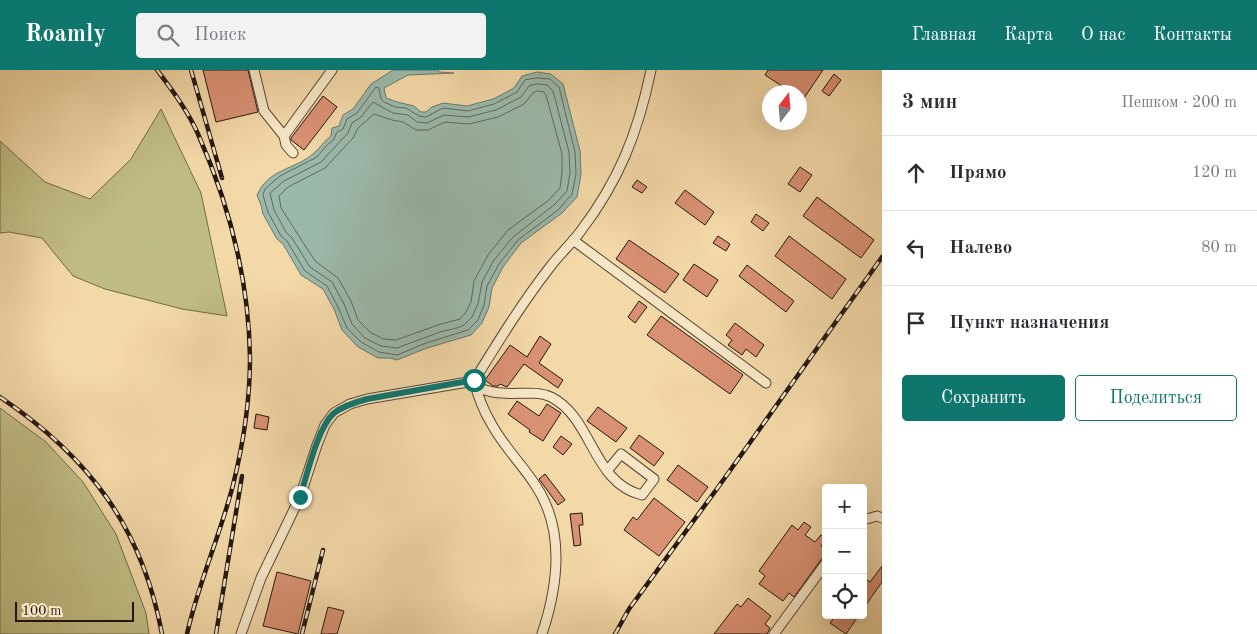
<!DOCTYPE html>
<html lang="ru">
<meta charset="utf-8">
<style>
:root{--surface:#fff;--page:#f2f2f3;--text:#2b2b33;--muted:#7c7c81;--line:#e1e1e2;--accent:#0f766e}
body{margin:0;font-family:"Old Standard TT",serif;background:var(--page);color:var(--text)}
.controls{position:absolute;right:15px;bottom:15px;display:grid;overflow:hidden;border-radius:5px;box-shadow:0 5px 20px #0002}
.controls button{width:45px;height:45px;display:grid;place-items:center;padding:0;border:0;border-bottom:1px solid var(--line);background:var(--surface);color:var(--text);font:25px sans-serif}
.compass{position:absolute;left:762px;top:15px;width:45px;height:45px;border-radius:50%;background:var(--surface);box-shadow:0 5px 20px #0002;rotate:16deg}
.scale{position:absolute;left:15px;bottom:12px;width:119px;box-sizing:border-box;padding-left:5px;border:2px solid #241711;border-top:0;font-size:14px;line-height:18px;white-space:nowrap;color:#241711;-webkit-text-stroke:4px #f7e6c6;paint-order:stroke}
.stop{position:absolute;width:15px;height:15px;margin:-11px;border:4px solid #0f766e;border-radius:50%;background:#fff}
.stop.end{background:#0f766e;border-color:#fff;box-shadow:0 1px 5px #0008}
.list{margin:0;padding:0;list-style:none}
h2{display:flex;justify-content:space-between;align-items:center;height:65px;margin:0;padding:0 20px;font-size:21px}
h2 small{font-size:16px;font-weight:400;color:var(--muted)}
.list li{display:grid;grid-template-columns:32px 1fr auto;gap:15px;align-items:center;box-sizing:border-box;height:75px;padding:0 20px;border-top:1px solid var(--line)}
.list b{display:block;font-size:19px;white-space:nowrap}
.list em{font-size:16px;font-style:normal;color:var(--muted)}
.actions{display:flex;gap:10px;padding:15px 20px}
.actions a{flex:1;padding:11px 0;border:1px solid var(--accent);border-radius:5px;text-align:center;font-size:18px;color:var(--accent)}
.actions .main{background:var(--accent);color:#fff}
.icon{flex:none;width:28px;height:28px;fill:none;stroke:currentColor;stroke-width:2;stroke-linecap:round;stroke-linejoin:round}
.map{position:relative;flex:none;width:882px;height:564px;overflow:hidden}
header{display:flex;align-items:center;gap:30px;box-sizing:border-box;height:70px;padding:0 25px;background:var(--accent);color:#fff}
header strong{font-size:24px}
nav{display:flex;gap:28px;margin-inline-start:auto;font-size:18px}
.search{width:350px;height:45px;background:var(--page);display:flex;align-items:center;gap:12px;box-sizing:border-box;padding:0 18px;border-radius:5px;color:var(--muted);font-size:19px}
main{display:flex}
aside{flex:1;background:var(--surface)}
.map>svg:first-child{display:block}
.green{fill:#c0bd84;stroke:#726a4a}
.water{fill:#9bb9ab;stroke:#6b786d}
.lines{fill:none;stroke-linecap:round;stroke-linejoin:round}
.shore{stroke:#60685e;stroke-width:1}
.building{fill:#d99173;stroke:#241711}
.minor-casing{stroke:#584737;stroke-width:11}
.minor{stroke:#f7e6c6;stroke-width:9}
.rail-casing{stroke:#241711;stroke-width:4.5}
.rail{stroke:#f7e6c6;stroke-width:2.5;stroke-dasharray:8;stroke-linecap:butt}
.route{stroke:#0f766e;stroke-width:6}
</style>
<header>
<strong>Roamly</strong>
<div class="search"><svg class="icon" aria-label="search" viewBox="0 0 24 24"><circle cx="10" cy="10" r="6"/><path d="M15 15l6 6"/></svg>Поиск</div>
<nav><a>Главная</a><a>Карта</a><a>О нас</a><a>Контакты</a></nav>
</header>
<main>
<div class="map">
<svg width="882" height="564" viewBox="0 0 882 564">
<rect width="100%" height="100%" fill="#f3d8a8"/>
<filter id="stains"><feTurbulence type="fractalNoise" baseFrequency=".004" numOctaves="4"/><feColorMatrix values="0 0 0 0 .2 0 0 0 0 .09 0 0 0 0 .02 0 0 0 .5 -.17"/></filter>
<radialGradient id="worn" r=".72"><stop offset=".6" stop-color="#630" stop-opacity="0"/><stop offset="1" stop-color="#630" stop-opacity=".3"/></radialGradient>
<path class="green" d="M 161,39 L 201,123 L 227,246 L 182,239 L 105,219 L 73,206 L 42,168 L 9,162 L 0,163 L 0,71 L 45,112 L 90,129 L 131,89 Z
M 0,338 L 46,372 L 83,412 L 116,464 L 146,543 L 149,564 L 0,564 Z"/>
<path class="water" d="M 393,0 L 438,0 L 439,2 L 454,3 L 408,5 L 384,18 L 386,28 L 397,32 L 414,36 L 421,42 L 426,42 L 432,37 L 443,33 L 467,36 L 493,29 L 503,24 L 514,18 L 522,6 L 537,2 L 551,4 L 563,14 L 580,81 L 581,104 L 577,127 L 562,143 L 521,173 L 503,197 L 492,218 L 489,237 L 482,253 L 471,265 L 427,278 L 397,290 L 390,288 L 378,288 L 358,277 L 342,260 L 334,239 L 323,219 L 301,205 L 283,174 L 277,169 L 263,144 L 261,135 L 257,125 C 269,98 295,100 314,83 C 320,78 324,71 331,66 L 332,58 L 339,56 L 343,45 L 353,39 L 371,14 Z"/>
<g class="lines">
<path class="shore" d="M 538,8 L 550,9 L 559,17 L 575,82 L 576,104 L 572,124 L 558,140 L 518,170 L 499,194 L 487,216 L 484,235 L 478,250 L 468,260 L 426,273 L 397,285 L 379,282 L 361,272 L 347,258 L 338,237 L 327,216 L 305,201 L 287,171 L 281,166 L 268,142 L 263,125 L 265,119 L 280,106 L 317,87 L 326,76 L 334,69 L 337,62 L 343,59 L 347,49 L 357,43 L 376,17 L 379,18 L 381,29 L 384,32 L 395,37 L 406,38 L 419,46 L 426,47 L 443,38 L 468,41 L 494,34 L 517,22 L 525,10 Z
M 538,14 L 547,15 L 553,21 L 569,82 L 570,103 L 567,121 L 554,135 L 513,167 L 494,190 L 482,212 L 478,234 L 472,247 L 464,255 L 457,258 L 440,262 L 397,278 L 381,276 L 365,268 L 352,254 L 344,234 L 332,212 L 310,197 L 292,168 L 286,162 L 274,140 L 270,123 L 284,111 L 321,92 L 348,63 L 352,53 L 361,47 L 373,32 L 393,43 L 408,45 L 417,52 L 427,53 L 444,45 L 468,47 L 496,40 L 521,27 L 529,16 Z
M 538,21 L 544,22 L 546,25 L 562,84 L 562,103 L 560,118 L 549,130 L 508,160 L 488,185 L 474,211 L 471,232 L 466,242 L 460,249 L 438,255 L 396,270 L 383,269 L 370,262 L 358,250 L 351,231 L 338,208 L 315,191 L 281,138 L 279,126 L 288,117 L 325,98 L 353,68 L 358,58 L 374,44 L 392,50 L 403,52 L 416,60 L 428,60 L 445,52 L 469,54 L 498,47 L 524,34 L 533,23 Z"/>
</g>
<path class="building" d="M 203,0 L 248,0 L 258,42 L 216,52 Z
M 768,0 L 823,0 L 800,34 L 800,22 L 791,22 L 765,5 Z
M 834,4 L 841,10 L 829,26 L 822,21 Z
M 323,26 L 337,37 L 304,80 L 291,70 L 291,68 Z
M 800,97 L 812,105 L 800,122 L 788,114 Z
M 637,110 L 647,117 L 642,123 L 632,117 Z
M 685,120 L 714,142 L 705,155 L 675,133 Z
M 817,127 L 874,170 L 861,188 L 803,146 Z
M 756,144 L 769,153 L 763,161 L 751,152 Z
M 718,166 L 730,174 L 726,181 L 713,173 Z
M 789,166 L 846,209 L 832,229 L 775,186 Z
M 629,170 L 679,204 L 665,223 L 616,189 Z
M 694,194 L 718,210 L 707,227 L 683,210 Z
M 747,195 L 794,231 L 786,242 L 739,206 Z
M 639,231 L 647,237 L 635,253 L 628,247 Z
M 661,246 L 743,305 L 730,324 L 647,265 Z
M 735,253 L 764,275 L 756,287 L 746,279 L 742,285 L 728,275 L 732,270 L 726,265 Z
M 540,266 L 551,274 L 539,293 L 563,310 L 558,318 L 524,294 L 507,317 L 500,314 L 498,316 L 493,316 L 485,310 L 510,275 L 527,287 Z
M 517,331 L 539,346 L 547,334 L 561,343 L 543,371 L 529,362 L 530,360 L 508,344 Z
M 598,337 L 627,358 L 616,372 L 587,351 Z
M 256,344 L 269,347 L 267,360 L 254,358 Z
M 639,365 L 664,383 L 654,396 L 630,378 Z
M 561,366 L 572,374 L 563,385 L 553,377 Z
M 678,395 L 708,417 L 697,432 L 667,410 Z
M 545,404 L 565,430 L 558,435 L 539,409 Z
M 654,428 L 685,452 L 659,486 L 624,460 L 633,447 L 637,450 Z
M 582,443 L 583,455 L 579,455 L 581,475 L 574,476 L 570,444 Z
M 804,452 L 811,457 L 805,465 L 815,472 L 821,465 L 826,468 L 821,476 L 826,480 L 826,483 L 794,527 L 789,523 L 783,531 L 759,514 L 765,506 L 759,501 L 792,455 L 798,460 Z
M 882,496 L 882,512 L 863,539 L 863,507 L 870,512 Z
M 277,502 L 311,511 L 298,564 L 263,556 Z
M 748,528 L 771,546 L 765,554 L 770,558 L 767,564 L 714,564 L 737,534 L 741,537 Z
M 328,537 L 344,541 L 337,564 L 321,564 Z
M 836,545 L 859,545 L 846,564 L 830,553 Z"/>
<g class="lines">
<defs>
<path id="minor" d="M 254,0 L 264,41 L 284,66 L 332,0
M 284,66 L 286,75 L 293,83
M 573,170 L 766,313
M 476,317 C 484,320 493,323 502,323 C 518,325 536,320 551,327 C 593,348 592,413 642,425 L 654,409 L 621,384 L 607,401
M 863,450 L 877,446 L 882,448
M 241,564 L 261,508 L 300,427 L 317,375 L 325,355 L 334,343 L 350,334 L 367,329 L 474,311
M 542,564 C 558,516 565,460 536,416 C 522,394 503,376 491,353 C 483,340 478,326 474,311 C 498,272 522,233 550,197 C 559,185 571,174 580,162 C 619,111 638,63 651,0
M 774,564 L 826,493"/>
</defs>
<use href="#minor" class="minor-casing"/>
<use href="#minor" class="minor"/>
<defs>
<path id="rail" d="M 157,0 C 172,20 188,41 198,64 C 229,134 249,212 250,288 C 250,330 243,375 233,415 C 220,466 198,514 187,564
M 191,0 L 222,108
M 0,327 C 89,387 142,457 162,564
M 216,564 L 242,406
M 302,564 L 323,480
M 615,564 L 629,539 L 719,416 L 882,187"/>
</defs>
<use href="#rail" class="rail-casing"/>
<use href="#rail" class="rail"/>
</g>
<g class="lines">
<path class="route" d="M 300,427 C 307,406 317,358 334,343 C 343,336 356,332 367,329 L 474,310"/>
</g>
<rect width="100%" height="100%" filter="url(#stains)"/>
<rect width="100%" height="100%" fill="url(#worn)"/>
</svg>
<div class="controls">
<button>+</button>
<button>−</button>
<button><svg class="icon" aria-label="locate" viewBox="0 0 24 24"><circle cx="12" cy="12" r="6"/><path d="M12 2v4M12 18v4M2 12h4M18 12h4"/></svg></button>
</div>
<svg class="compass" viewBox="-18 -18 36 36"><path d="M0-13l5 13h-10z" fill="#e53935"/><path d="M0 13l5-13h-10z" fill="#7c7c81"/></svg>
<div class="scale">100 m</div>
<div class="stop" style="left:474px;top:310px"></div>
<div class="stop end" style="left:300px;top:427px"></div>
</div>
<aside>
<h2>3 мин<small>Пешком · 200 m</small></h2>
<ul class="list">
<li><svg class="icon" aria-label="ahead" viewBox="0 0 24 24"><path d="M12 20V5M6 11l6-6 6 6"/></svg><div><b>Прямо</b></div><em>120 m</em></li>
<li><svg class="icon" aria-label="left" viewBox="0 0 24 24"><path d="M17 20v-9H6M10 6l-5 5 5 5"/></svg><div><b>Налево</b></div><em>80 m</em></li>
<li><svg class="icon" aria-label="arrive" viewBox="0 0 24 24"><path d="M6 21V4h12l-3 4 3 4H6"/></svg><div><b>Пункт назначения</b></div></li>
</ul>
<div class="actions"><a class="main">Сохранить</a><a>Поделиться</a></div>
</aside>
</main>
